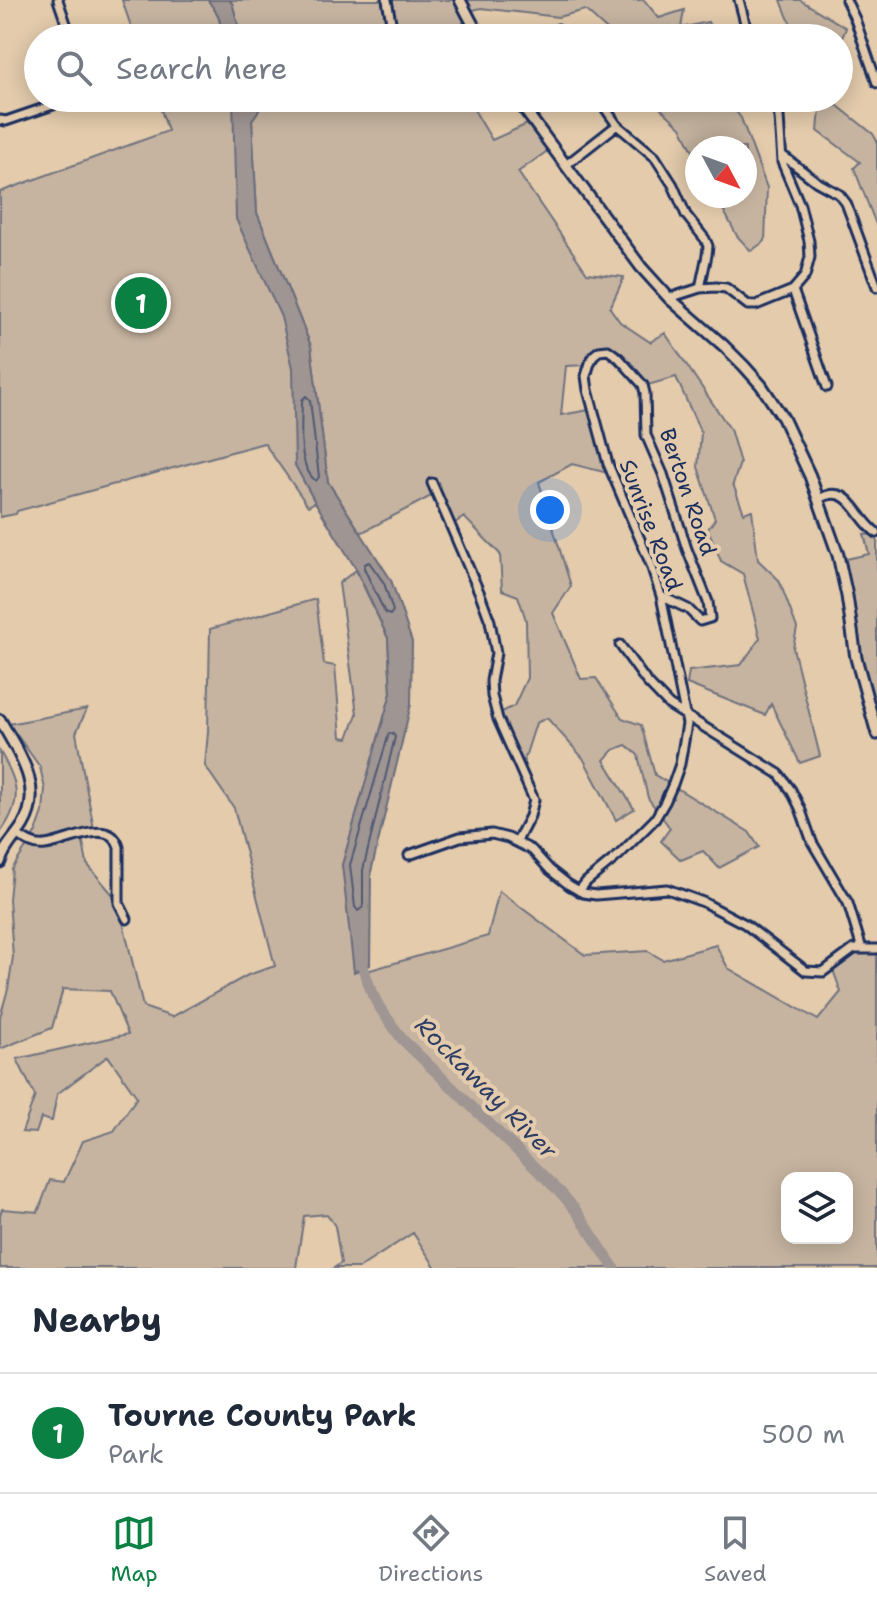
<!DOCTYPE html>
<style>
:root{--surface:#fff;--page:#f6f6f7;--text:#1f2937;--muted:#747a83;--line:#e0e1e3;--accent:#0b8043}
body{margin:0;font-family:"Shantell Sans",sans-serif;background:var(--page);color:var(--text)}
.controls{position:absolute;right:24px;bottom:24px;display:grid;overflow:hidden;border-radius:16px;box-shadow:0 4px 20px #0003}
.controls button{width:72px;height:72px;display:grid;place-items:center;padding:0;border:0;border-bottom:2px solid var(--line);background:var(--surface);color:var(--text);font:40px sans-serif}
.compass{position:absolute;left:685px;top:136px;width:72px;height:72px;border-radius:50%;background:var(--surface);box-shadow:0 4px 20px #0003;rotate:131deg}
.you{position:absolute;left:550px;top:510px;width:28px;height:28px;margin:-20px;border:6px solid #fff;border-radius:50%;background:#1a73e8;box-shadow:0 0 0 12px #1a73e833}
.badge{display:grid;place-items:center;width:52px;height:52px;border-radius:50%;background:var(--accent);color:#fff;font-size:26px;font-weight:700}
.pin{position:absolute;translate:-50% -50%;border:4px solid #fff;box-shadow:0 2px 8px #0006}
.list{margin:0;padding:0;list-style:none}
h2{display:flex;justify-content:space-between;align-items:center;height:104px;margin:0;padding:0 32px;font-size:34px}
h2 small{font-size:26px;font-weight:400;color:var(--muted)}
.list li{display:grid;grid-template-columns:52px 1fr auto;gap:24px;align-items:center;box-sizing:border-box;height:120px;padding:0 32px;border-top:2px solid var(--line)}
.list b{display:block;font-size:30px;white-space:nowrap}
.list p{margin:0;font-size:26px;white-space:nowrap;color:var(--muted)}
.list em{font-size:26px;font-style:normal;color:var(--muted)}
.icon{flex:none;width:44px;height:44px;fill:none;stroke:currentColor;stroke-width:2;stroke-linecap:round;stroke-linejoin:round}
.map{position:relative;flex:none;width:877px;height:1268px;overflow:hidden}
.search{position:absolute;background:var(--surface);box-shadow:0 4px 20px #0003;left:24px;right:24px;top:24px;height:88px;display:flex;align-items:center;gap:20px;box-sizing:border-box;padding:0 28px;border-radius:44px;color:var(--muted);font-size:30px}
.sheet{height:224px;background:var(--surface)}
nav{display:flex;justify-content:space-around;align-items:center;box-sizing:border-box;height:112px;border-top:2px solid var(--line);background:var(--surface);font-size:22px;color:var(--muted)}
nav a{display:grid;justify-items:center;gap:4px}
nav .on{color:var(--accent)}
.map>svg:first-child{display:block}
.green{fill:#c6b4a0;stroke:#70727f;stroke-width:2;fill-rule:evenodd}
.water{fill:#9f9592;stroke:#6a6c7d;stroke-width:2}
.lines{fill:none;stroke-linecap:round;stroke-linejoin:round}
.shore{stroke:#505873;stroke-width:2}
.river{stroke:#9f9592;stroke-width:11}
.minor-casing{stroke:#1b2f5e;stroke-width:13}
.tertiary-casing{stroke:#1b2f5e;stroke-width:15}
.minor{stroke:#e3cbac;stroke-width:7}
.tertiary{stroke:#e3cbac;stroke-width:9}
.labels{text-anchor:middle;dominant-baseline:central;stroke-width:8;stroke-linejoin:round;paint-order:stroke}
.street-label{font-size:22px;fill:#1b2f5e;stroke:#e3cbac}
.water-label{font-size:24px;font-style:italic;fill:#2f3e66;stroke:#e3cbac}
</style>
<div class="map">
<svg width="877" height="1268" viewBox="0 0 877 1268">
<rect width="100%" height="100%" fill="#e3cbac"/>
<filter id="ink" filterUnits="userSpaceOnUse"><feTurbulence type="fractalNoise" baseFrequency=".0125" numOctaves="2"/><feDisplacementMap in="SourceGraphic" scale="16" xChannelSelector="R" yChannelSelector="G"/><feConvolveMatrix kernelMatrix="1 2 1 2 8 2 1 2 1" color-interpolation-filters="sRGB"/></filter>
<g filter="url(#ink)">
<path class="green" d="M 122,0 L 208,0 L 218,15 L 224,38 L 135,38 Z
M 229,0 L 644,0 L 659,18 L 684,10 L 681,28 L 708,22 L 716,38 L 616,38 L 585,10 L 558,17 L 481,8 L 465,12 L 468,19 L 444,38 L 242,38 L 232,3 Z
M 781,0 L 800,0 L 846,28 L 842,38 L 839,59 L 839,38 C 796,38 797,42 781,0 Z
M 157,98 L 233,98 L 244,185 L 295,352 L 295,465 L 315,502 L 308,506 L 264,443 L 17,511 L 16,514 L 0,517 L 0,192 L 168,131 Z
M 254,98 L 467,98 L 492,140 L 534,121 L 553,147 L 518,172 L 587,273 L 624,277 L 610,308 L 620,322 L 650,342 L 665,333 L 730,429 L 740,463 L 733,484 L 744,513 L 752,510 L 758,560 L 779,580 L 797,628 L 793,648 L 820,756 L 800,763 L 771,704 L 765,715 L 687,684 L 689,671 L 741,665 L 760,638 L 743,574 L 721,561 L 708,529 L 715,519 L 698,467 L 701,433 L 676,377 L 641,387 L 600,349 L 587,365 L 566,366 L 561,415 L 595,409 L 612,474 L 572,464 L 539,482 L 571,586 L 553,613 L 581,679 L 596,678 L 622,718 L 641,725 L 655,775 L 749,832 L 759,847 L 719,868 L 703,851 L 681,860 L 661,841 L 670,828 L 648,798 L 638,755 L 626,745 L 613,750 L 604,760 L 634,809 L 616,820 L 583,758 L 547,718 L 536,723 L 520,773 L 496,715 L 514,706 L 527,678 L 526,620 L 518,596 L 502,590 L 500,554 L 464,517 L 449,527 L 435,494 L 361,533 L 328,482 L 311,346 L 257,213 L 252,120 L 263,104 L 254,107 Z
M 649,98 L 726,98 L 741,118 L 767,188 L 765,241 L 751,251 L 737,236 L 716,196 L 745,196 L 745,148 L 697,148 L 697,159 L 681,127 Z
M 821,98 L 833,98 L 833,102 L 873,134 L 877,141 L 877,227 L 854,168 L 860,162 L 818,131 Z
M 864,534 L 877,536 L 877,724 L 837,561 L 869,554 Z
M 356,570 L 388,638 L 391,693 L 342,865 L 367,971 L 488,936 L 499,891 L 585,955 L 648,951 L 663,960 L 716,945 L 728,968 L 818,1020 L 841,992 L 832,967 L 851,950 L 877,950 L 877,1268 L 436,1268 L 413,1233 L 359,1268 L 334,1268 L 341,1263 L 335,1226 L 327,1214 L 304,1216 L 296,1268 L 0,1268 L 0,1215 L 2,1209 L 38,1212 L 50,1180 L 64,1182 L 83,1141 L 114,1131 L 137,1097 L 108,1056 L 57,1094 L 52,1121 L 41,1118 L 36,1133 L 22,1132 L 35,1096 L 17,1059 L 128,1034 L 110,991 L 63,989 L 52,1028 L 0,1049 L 0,1017 L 8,989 L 13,957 L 9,899 L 12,869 L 36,832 L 43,812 L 45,789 L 40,767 L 9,724 L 87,709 L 76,733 L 95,834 L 82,837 L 87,864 L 118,901 L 143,1007 L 172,1017 L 248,975 L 275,966 L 234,808 L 205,766 L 208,732 L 210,629 L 316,599 L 324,664 L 335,666 L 341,737 L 348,738 L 357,714 L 339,583 ZM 787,1178 L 847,1178 L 847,1238 L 787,1238 Z
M 0,752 C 19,783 23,802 0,833 Z"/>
<path class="water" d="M 208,0 L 229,0 L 232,3 L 242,38 L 224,38 L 218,15 Z
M 233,98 L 254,98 L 254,107 L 264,103 L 252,120 L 257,213 L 311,346 L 328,482 L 391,580 L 412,642 L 411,704 L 371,872 L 370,965 L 354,972 L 342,865 L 391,693 L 388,638 L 356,569 L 315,502 L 295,465 L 293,368 L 281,317 L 236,219 Z"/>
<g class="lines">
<path class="shore" d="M 306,396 L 310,400 L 319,477 L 316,481 C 296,466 302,423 302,400 Z
M 369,562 L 384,583 L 393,611 L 390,615 L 385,613 L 364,568 L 365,564 Z
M 389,733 L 393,734 L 395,737 L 363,870 L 363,907 L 358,911 L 355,907 L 350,865 Z"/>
<path class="river" d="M 360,957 L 371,991 L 380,1008 L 402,1039 L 562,1194 L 577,1212 L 614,1268"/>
<defs>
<path id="minor" d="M 58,0 L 71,38
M 387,0 L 394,38
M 739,0 L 749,38
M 846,0 L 855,19 L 877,83
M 558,29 L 563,38
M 598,98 L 617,125 L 655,157 L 673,185 L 686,215 L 705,239 L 708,246 L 707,255 L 700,288
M 395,99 L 395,98
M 0,120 L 6,121 L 53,105 L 64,98
M 782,155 L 817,182 L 839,194 L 846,203 L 877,287
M 566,165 L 617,125
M 793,290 L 827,387
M 669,298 L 700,288 L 716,287 L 726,288 L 748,305 L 756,305 L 793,290 L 805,276 L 810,257 L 809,241 L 800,205 L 782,162 L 779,117 L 773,98
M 432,483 L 480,594 L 490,621 L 496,653 L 491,681 L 492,696 L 498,719 L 534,800 L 530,816 L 517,841
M 819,499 C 850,481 856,519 877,533
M 620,645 L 646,681 L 669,705 L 779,774 L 791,790 L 800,808 L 812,842 L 848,903 L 862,949
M 16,834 C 25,840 34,847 45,845 C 67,843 110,816 119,847 L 119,903 L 127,919
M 409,855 L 460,837 L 492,834 L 508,838 L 532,850 L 550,870 L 569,885 L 583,893 L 596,895 L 667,889 L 703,902 L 745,924 L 806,971 L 823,972 L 854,949 L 877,949
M 579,891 L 586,882 L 619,855 L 655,819 L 665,802 L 673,784 L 680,764 L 687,724 L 661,596 L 651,565 L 608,464 L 588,390 L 586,376 L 590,363 L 594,355 L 599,351 L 608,350 L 619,358 L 643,385 L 645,393 L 646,435 L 663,474 L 687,549 L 708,602 L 710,618 L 700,621 L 688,609 L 661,596"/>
<path id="tertiary" d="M 460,0 L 480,38
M 516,98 L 641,267 L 669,298 L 724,346 L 744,366 L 761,385 L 783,418 L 810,476 L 838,555 L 847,596 L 856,658 L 877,734
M 0,720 C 18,752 45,788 23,825 C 15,838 4,847 0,862"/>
</defs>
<use href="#minor" class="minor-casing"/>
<use href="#tertiary" class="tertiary-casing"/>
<use href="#minor" class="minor"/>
<use href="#tertiary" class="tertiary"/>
</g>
</g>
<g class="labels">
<g class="street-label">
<text transform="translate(688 492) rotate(71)">Berton Road</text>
<text transform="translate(651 525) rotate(69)">Sunrise Road</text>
</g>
<g class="water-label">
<text transform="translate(486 1088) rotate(45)">Rockaway River</text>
</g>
</g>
</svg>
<div class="controls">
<button><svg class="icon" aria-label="layers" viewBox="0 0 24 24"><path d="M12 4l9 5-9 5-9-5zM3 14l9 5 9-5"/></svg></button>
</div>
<svg class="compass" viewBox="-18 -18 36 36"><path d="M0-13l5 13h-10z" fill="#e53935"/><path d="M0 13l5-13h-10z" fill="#747a83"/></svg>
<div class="you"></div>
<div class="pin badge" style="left:141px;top:303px">1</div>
<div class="search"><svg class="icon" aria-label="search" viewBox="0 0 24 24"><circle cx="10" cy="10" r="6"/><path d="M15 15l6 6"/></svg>Search here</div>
</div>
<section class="sheet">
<h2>Nearby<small></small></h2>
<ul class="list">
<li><span class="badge">1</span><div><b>Tourne County Park</b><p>Park</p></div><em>500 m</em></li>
</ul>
</section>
<nav>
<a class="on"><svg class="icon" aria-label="map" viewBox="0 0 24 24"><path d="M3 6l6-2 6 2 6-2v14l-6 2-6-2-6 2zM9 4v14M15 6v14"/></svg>Map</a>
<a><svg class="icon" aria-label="directions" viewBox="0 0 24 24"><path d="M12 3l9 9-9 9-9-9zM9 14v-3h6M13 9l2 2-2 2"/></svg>Directions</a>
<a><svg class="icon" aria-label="saved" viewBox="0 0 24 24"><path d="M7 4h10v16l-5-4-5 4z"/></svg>Saved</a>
</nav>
